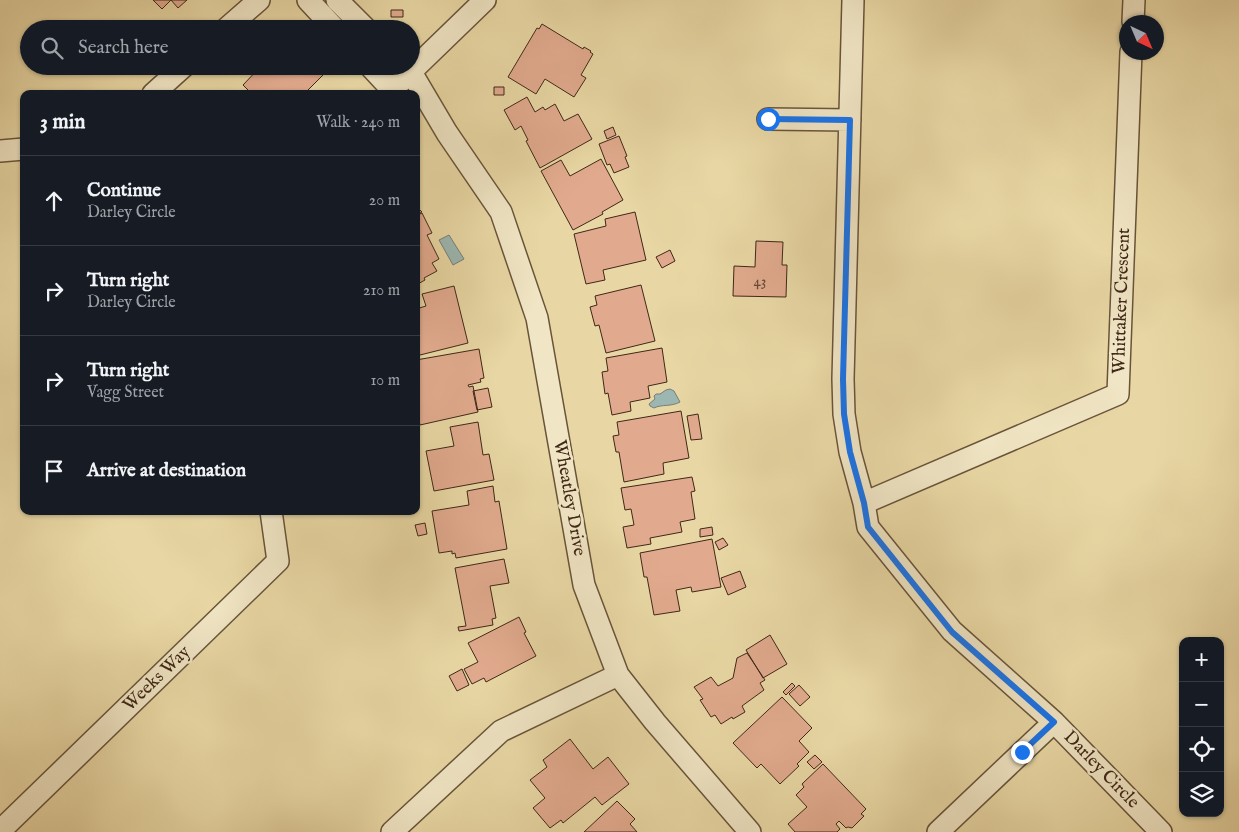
<!DOCTYPE html>
<meta charset="utf-8">
<style>
:root{--surface:#171b24;--page:#242831;--text:#f1f3f6;--muted:#9ea1a6;--line:#363941}
body{margin:0;font-family:"IM FELL English",serif;background:var(--page);color:var(--text)}
.controls{position:absolute;right:15px;bottom:15px;display:grid;overflow:hidden;border-radius:10px;box-shadow:0 1px 4px #0004}
.controls button{width:45px;height:45px;display:grid;place-items:center;padding:0;border:0;border-bottom:1px solid var(--line);background:var(--surface);color:var(--text);font:25px sans-serif}
.compass{position:absolute;left:1119px;top:15px;width:45px;height:45px;border-radius:50%;background:var(--surface);box-shadow:0 1px 4px #0004;rotate:136deg}
.stop{position:absolute;width:15px;height:15px;margin:-11px;border:4px solid #1a73e8;border-radius:50%;background:#fff}
.stop.end{background:#1a73e8;border-color:#fff;box-shadow:0 1px 5px #0008}
.list{margin:0;padding:0;list-style:none}
h2{display:flex;justify-content:space-between;align-items:center;height:65px;margin:0;padding:0 20px;font-size:21px}
h2 small{font-size:16px;font-weight:400;color:var(--muted)}
.list li{display:grid;grid-template-columns:32px 1fr auto;gap:15px;align-items:center;box-sizing:border-box;height:90px;padding:0 20px;border-top:1px solid var(--line)}
.list b{display:block;font-size:19px;white-space:nowrap}
.list p{margin:0;font-size:16px;white-space:nowrap;color:var(--muted)}
.list em{font-size:16px;font-style:normal;color:var(--muted)}
.icon{flex:none;width:28px;height:28px;fill:none;stroke:currentColor;stroke-width:2;stroke-linecap:round;stroke-linejoin:round}
.map{position:relative;flex:none;width:1239px;height:832px;overflow:hidden}
.search{position:absolute;background:var(--surface);box-shadow:0 1px 4px #0004;left:20px;top:20px;width:400px;height:55px;display:flex;align-items:center;gap:12px;box-sizing:border-box;padding:0 18px;border-radius:28px;color:var(--muted);font-size:19px}
.panel{position:absolute;background:var(--surface);box-shadow:0 1px 4px #0004;left:20px;top:90px;width:400px;height:425px;border-radius:10px}
.map>svg:first-child{display:block}
.water{fill:#9cb7b2;stroke:#777e74}
.building{fill:#e1aa8e;stroke:#3f2817}
.lines{fill:none;stroke-linecap:round;stroke-linejoin:round}
.minor-casing{stroke:#69543a;stroke-width:24}
.minor{stroke:#f0e5c4;stroke-width:21}
.route{stroke:#1a73e8;stroke-width:6}
.labels{text-anchor:middle;dominant-baseline:central;stroke-width:5;stroke-linejoin:round;paint-order:stroke}
.number-label{font-size:15px;fill:#684835}
.street-label{font-size:18px;fill:#3f2817;stroke:#f0e5c4}
</style>
<div class="map">
<svg width="1239" height="832" viewBox="0 0 1239 832">
<rect width="100%" height="100%" fill="#e8d7a4"/>
<filter id="stains"><feTurbulence type="fractalNoise" baseFrequency=".004" numOctaves="4"/><feColorMatrix values="0 0 0 0 .2 0 0 0 0 .09 0 0 0 0 .02 0 0 0 .5 -.17"/></filter>
<radialGradient id="worn" r=".72"><stop offset=".6" stop-color="#630" stop-opacity="0"/><stop offset="1" stop-color="#630" stop-opacity=".3"/></radialGradient>
<path class="water" d="M 449,235 L 464,259 L 453,265 L 439,240 Z
M 670,389 L 674,391 L 680,402 C 671,407 662,404 654,408 L 650,406 L 649,404 L 655,399 L 654,396 L 656,394 L 660,394 L 666,390 Z"/>
<path class="building" d="M 153,0 L 187,0 L 178,8 L 171,0 L 162,9 Z
M 391,10 L 403,10 L 403,17 L 391,17 Z
M 542,24 L 583,49 L 584,47 L 591,51 L 590,52 L 593,54 L 581,75 L 586,78 L 574,97 L 545,79 L 536,94 L 508,77 L 537,28 L 539,29 Z
M 261,66 L 315,66 L 323,75 L 304,94 L 300,92 L 298,94 L 252,94 L 243,85 Z
M 494,87 L 504,87 L 504,95 L 494,95 Z
M 527,97 L 535,112 L 543,107 L 545,110 L 555,104 L 564,121 L 578,114 L 592,139 L 540,168 L 526,141 L 528,140 L 521,126 L 515,130 L 504,110 Z
M 613,127 L 616,135 L 607,139 L 604,131 Z
M 619,136 L 627,156 L 625,157 L 629,167 L 614,173 L 610,164 L 607,165 L 599,144 Z
M 601,159 L 623,200 L 602,212 L 603,214 L 573,230 L 541,171 L 561,160 L 570,176 Z
M 416,206 L 422,212 L 416,215 Z
M 635,212 L 646,260 L 603,270 L 605,280 L 586,284 L 574,234 L 606,226 L 605,219 Z
M 422,213 L 432,233 L 427,235 L 439,259 L 432,263 L 437,271 L 424,278 L 425,280 L 416,285 L 416,216 Z
M 756,241 L 783,242 L 782,265 L 787,265 L 786,297 L 733,296 L 734,266 L 755,267 Z
M 670,250 L 675,261 L 662,268 L 656,257 Z
M 641,285 L 655,341 L 606,353 L 599,325 L 595,326 L 590,307 L 597,305 L 595,296 Z
M 454,286 L 468,343 L 416,356 L 416,309 L 426,306 L 422,294 Z
M 662,348 L 667,382 L 648,386 L 650,398 L 630,402 L 631,411 L 612,415 L 608,393 L 605,394 L 602,372 L 608,371 L 606,358 Z
M 479,349 L 484,378 L 480,379 L 481,382 L 468,385 L 469,387 L 473,386 L 478,412 L 420,425 L 416,408 L 416,360 Z
M 488,388 L 492,407 L 477,410 L 473,391 Z
M 681,411 L 689,458 L 663,463 L 664,474 L 624,482 L 619,452 L 616,452 L 613,436 L 619,435 L 617,422 Z
M 698,414 L 702,439 L 691,440 L 687,416 Z
M 478,422 L 483,455 L 489,454 L 494,480 L 434,491 L 426,451 L 454,446 L 450,427 Z
M 692,477 L 695,491 L 691,492 L 695,519 L 680,522 L 682,532 L 650,538 L 651,544 L 627,548 L 623,527 L 634,525 L 631,509 L 625,510 L 621,488 Z
M 493,486 L 495,502 L 499,501 L 507,549 L 456,558 L 455,553 L 452,554 L 452,551 L 439,553 L 432,511 L 469,505 L 467,491 Z
M 425,523 L 427,534 L 418,536 L 415,525 Z
M 712,527 L 713,535 L 700,537 L 700,529 Z
M 723,538 L 728,545 L 719,550 L 715,542 Z
M 712,539 L 721,587 L 692,592 L 691,587 L 676,590 L 680,611 L 654,615 L 647,577 L 644,577 L 640,553 Z
M 504,559 L 509,583 L 490,586 L 496,618 L 492,619 L 493,625 L 459,631 L 458,627 L 466,626 L 455,568 Z
M 740,571 L 746,587 L 728,595 L 721,578 Z
M 519,617 L 526,632 L 524,633 L 536,656 L 486,682 L 484,678 L 472,684 L 464,669 L 478,662 L 468,643 Z
M 770,635 L 787,664 L 763,678 L 746,650 Z
M 747,653 L 765,680 L 760,683 L 764,690 L 742,706 L 745,712 L 733,719 L 732,717 L 721,724 L 715,715 L 711,717 L 700,700 L 703,699 L 694,687 L 711,677 L 718,686 L 733,678 L 737,658 Z
M 462,669 L 469,685 L 457,691 L 449,676 Z
M 792,683 L 795,686 L 786,695 L 783,692 Z
M 799,685 L 810,697 L 800,706 L 789,694 Z
M 782,697 L 812,728 L 799,741 L 809,752 L 797,764 L 799,766 L 780,784 L 761,764 L 757,768 L 733,743 Z
M 570,739 L 593,769 L 608,757 L 629,784 L 602,805 L 595,797 L 563,823 L 561,820 L 550,828 L 533,808 L 545,798 L 530,780 L 547,767 L 543,760 Z
M 815,755 L 822,762 L 814,769 L 807,762 Z
M 823,764 L 866,809 L 861,814 L 864,816 L 852,828 L 848,827 L 846,828 L 839,821 L 836,824 L 840,829 L 837,832 L 795,832 L 788,824 L 807,807 L 796,795 L 804,787 L 802,784 Z
M 617,801 L 635,819 L 630,824 L 637,832 L 584,832 Z"/>
<g class="lines">
<defs>
<path id="minor" d="M 308,0 L 335,29
M 337,0 L 366,29
M 853,0 L 843,379 L 844,414 L 850,452 L 864,503 L 868,527 L 952,631 L 1054,722 L 1161,832
M 1133,22 L 1134,0
M 226,29 L 259,0
M 370,66 L 396,94
M 405,66 L 411,72 L 447,133 L 501,212 L 537,318 L 584,585 L 618,675 L 655,722 L 750,832
M 392,90 L 485,0
M 153,94 L 184,66
M 768,119 L 850,120
M 0,151 L 24,149
M 864,503 L 1118,394 L 1131,52
M 0,831 L 278,561 L 271,511
M 392,832 L 501,731 L 618,675
M 938,832 L 1054,722"/>
</defs>
<use href="#minor" class="minor-casing"/>
<use href="#minor" class="minor"/>
</g>
<g class="lines">
<path class="route" d="M 768,119 L 850,120 L 843,379 L 844,414 L 850,452 L 864,503 L 868,527 L 952,632 L 1054,722 L 1022,752"/>
</g>
<g class="labels">
<g class="number-label">
<text x="760" y="281">43</text>
</g>
<g class="street-label">
<text transform="translate(1122 301) rotate(-88)">Whittaker Crescent</text>
<text transform="translate(569 498) rotate(80)">Wheatley Drive</text>
<text transform="translate(157 679) rotate(-44)">Weeks Way</text>
<text transform="translate(1101 770) rotate(46)">Darley Circle</text>
</g>
</g>
<rect width="100%" height="100%" filter="url(#stains)"/>
<rect width="100%" height="100%" fill="url(#worn)"/>
</svg>
<div class="controls">
<button>+</button>
<button>−</button>
<button><svg class="icon" aria-label="locate" viewBox="0 0 24 24"><circle cx="12" cy="12" r="6"/><path d="M12 2v4M12 18v4M2 12h4M18 12h4"/></svg></button>
<button><svg class="icon" aria-label="layers" viewBox="0 0 24 24"><path d="M12 4l9 5-9 5-9-5zM3 14l9 5 9-5"/></svg></button>
</div>
<svg class="compass" viewBox="-18 -18 36 36"><path d="M0-13l5 13h-10z" fill="#e53935"/><path d="M0 13l5-13h-10z" fill="#9ea1a6"/></svg>
<div class="stop" style="left:768px;top:119px"></div>
<div class="stop end" style="left:1022px;top:752px"></div>
<div class="search"><svg class="icon" aria-label="search" viewBox="0 0 24 24"><circle cx="10" cy="10" r="6"/><path d="M15 15l6 6"/></svg>Search here</div>
<section class="panel">
<h2>3 min<small>Walk · 240 m</small></h2>
<ul class="list">
<li><svg class="icon" aria-label="ahead" viewBox="0 0 24 24"><path d="M12 20V5M6 11l6-6 6 6"/></svg><div><b>Continue</b><p>Darley Circle</p></div><em>20 m</em></li>
<li><svg class="icon" aria-label="right" viewBox="0 0 24 24"><path d="M7 20v-9h11M14 6l5 5-5 5"/></svg><div><b>Turn right</b><p>Darley Circle</p></div><em>210 m</em></li>
<li><svg class="icon" aria-label="right" viewBox="0 0 24 24"><path d="M7 20v-9h11M14 6l5 5-5 5"/></svg><div><b>Turn right</b><p>Vagg Street</p></div><em>10 m</em></li>
<li><svg class="icon" aria-label="arrive" viewBox="0 0 24 24"><path d="M6 21V4h12l-3 4 3 4H6"/></svg><div><b>Arrive at destination</b></div></li>
</ul>
</section>
</div>
